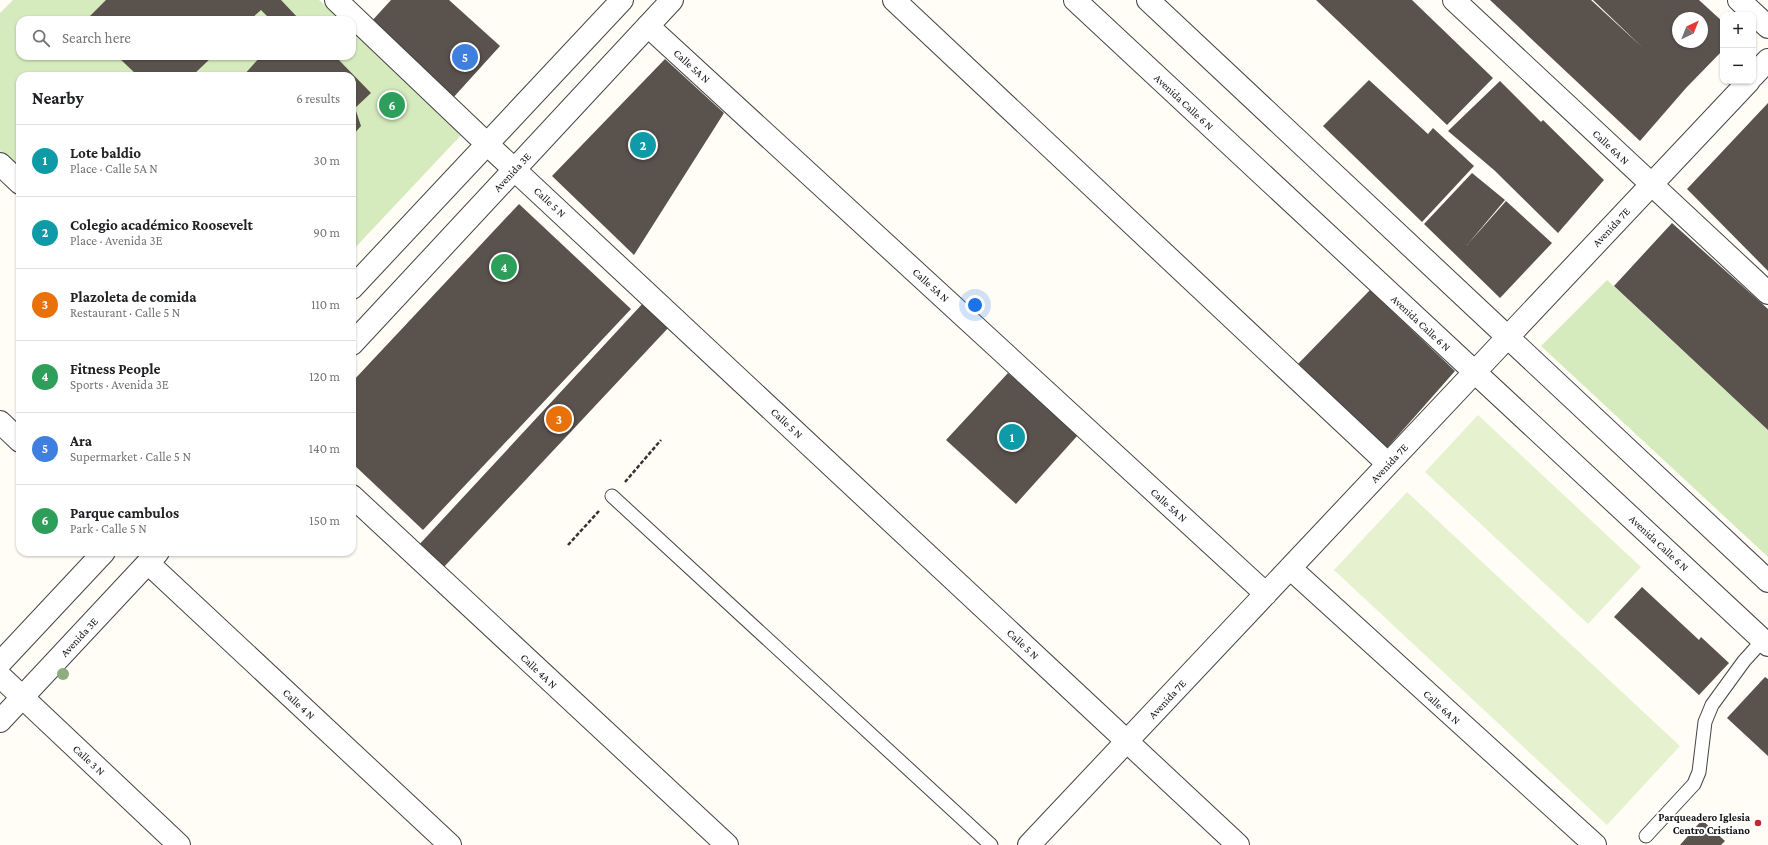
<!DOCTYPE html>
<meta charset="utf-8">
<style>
:root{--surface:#fff;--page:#f6f6f6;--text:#202124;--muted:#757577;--line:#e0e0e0;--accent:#c4262e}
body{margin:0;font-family:"Crimson Pro",serif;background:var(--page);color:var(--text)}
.controls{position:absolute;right:12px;top:12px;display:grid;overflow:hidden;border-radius:8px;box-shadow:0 1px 3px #0004}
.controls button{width:36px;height:36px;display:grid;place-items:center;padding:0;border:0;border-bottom:1px solid var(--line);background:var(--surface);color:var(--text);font:20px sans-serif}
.compass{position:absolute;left:1672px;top:12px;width:36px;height:36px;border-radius:50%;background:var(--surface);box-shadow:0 1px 3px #0004;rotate:43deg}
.you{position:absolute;left:975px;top:305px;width:14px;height:14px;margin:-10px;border:3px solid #fff;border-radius:50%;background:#1a73e8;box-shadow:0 0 0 6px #1a73e833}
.badge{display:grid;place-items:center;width:26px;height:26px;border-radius:50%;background:var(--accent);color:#fff;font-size:13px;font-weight:700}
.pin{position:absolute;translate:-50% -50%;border:2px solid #fff;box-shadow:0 1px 4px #0006}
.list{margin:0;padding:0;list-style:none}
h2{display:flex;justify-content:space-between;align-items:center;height:52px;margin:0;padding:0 16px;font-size:17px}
h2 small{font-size:13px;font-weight:400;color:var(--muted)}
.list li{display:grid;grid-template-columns:26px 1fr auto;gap:12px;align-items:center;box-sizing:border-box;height:72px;padding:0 16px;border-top:1px solid var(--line)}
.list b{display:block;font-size:15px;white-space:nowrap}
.list p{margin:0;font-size:13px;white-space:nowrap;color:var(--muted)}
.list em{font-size:13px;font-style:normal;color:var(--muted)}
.icon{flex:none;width:22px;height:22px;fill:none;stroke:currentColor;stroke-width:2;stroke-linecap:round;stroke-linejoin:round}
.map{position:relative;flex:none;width:1768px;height:845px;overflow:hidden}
.search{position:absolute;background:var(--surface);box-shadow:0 1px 3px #0004;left:16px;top:16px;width:340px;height:44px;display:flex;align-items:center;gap:10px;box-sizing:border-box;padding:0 14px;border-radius:12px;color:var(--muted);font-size:15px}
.panel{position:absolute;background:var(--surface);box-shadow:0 1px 3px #0004;left:16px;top:72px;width:340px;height:484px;border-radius:12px}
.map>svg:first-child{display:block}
.green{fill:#d5ebbd}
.pitch{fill:#e6f2cf}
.building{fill:#5a524d;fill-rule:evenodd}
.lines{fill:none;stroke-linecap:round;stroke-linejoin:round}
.service-casing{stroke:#444;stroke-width:15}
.minor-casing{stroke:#444;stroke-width:24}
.tertiary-casing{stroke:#444;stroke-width:24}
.path{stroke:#333;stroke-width:2.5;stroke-dasharray:4 2;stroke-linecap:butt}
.service{stroke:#fff;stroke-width:13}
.minor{stroke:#fff;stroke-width:22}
.tertiary{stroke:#fff;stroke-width:22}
.tree{fill:#8dad7f}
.poi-dot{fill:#c4262e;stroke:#fff;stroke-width:1.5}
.labels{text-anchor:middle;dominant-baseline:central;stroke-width:4;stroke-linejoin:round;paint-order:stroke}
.street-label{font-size:11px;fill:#111;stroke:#fff}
.poi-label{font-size:11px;font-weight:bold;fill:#111;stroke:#fff;text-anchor:end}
</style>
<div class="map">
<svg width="1768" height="845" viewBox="0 0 1768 845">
<rect width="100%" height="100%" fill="#fffdf5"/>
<path class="green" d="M 13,0 L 319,0 L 341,20 L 20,20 L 20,56 L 352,56 L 352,31 L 462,134 L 352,251 L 352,76 L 20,76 L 20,170 L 0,151 L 0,13 Z
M 1607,280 L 1768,430 L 1768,557 L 1541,346 Z"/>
<path class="pitch" d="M 1478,415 L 1641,567 L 1588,624 L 1425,472 Z
M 1407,492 L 1680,746 L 1607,825 L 1334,570 Z"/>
<path class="building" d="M 106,0 L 281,0 L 300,20 L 271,20 L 261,10 L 250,20 L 86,20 Z
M 391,0 L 449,0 L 500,46 L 452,99 L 370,23 Z
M 1316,0 L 1412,0 L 1493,78 L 1447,125 Z
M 1490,0 L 1591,0 L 1643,48 L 1593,0 L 1699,0 L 1723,22 L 1723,50 L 1686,88 L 1640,141 ZM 1678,18 L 1702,18 L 1702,42 L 1678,42 Z
M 117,56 L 213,56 L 192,76 L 138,76 Z
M 261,56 L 335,56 L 371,93 L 355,108 L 361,126 L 352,136 L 352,76 L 243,76 Z
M 665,59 L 724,113 L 634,255 L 552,176 Z
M 1369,80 L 1428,134 L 1433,128 L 1474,166 L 1422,222 L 1323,126 Z
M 1500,81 L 1541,122 L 1543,120 L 1604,180 L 1558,233 L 1494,170 L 1448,131 Z
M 1768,103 L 1768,271 L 1687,189 Z
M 1472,173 L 1505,200 L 1467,245 L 1506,201 L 1552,243 L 1500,298 L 1424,224 Z
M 519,204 L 631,309 L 423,530 L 352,463 L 352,382 Z
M 1672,223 L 1768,309 L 1768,430 L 1614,286 Z
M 1370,290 L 1455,371 L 1387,448 L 1297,365 Z
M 645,301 L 670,326 L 442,569 L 417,547 Z
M 1008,373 L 1078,435 L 1016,504 L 946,440 Z
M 1642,587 L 1699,640 L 1701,637 L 1729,663 L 1699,695 L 1614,617 Z
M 1765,677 L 1768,679 L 1768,756 L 1727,718 Z
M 1702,820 L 1725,841 L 1721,845 L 1680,845 Z"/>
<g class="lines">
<defs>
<path id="service" d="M 612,496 L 991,845
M 1646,836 L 1694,784 L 1699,772 L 1705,722 L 1712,705 L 1744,661 L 1763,640"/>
<path id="minor" d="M 336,0 L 487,144 L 1238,845
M 894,0 L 1388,464
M 1454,0 L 1768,293
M 1739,0 L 1768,27
M 648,26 L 1266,594
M 1753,76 L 1768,60
M 0,164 L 20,183
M 0,422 L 20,441
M 352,496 L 727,845
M 148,563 L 450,845
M 1290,568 L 1595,845
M 0,676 L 179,845
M 1029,845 L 1749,81"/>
<path id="tertiary" d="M 1075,0 L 1768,645
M 1148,0 L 1768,581
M 352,288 L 622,0
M 352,344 L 672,0
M 0,663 L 104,552
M 0,721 L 158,552"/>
</defs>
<use href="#service" class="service-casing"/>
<use href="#minor" class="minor-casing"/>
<use href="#tertiary" class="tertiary-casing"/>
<path class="path" d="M 625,482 L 661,440
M 568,545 L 599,511"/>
<use href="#service" class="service"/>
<use href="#minor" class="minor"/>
<use href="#tertiary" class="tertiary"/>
</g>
<circle class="tree" cx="63" cy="674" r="6"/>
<circle class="poi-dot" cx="1758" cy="823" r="4"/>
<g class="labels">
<g class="street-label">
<text transform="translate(692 66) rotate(42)">Calle 5A N</text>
<text transform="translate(1184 102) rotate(43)">Avenida Calle 6 N</text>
<text transform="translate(1611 147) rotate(43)">Calle 6A N</text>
<text transform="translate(512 172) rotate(-47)">Avenida 3E</text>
<text transform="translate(550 202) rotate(43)">Calle 5 N</text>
<text transform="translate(1611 227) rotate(-47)">Avenida 7E</text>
<text transform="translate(931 285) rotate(42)">Calle 5A N</text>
<text transform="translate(1421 323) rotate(43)">Avenida Calle 6 N</text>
<text transform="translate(787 423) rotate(43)">Calle 5 N</text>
<text transform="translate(1389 463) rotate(-47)">Avenida 7E</text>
<text transform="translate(1169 505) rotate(42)">Calle 5A N</text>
<text transform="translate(1659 543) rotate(43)">Avenida Calle 6 N</text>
<text transform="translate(79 637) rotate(-47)">Avenida 3E</text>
<text transform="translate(1023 644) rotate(43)">Calle 5 N</text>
<text transform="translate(539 671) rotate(43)">Calle 4A N</text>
<text transform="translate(1167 699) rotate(-47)">Avenida 7E</text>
<text transform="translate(299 704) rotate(43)">Calle 4 N</text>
<text transform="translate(1442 707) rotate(42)">Calle 6A N</text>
<text transform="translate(89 760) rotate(43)">Calle 3 N</text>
</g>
<g class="poi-label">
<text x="1750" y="817">Parqueadero Iglesia<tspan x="1750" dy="13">Centro Cristiano</tspan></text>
</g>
</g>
</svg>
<div class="controls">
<button>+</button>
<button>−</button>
</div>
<svg class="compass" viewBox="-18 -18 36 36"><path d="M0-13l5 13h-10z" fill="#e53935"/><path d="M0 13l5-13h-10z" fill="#757577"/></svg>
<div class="you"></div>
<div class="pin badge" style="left:1012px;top:437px;background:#0f9aa8">1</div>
<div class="pin badge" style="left:643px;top:145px;background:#0f9aa8">2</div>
<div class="pin badge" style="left:559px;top:419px;background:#e8710a">3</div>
<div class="pin badge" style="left:504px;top:267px;background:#2e9e5b">4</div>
<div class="pin badge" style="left:465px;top:57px;background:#3f7fe0">5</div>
<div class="pin badge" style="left:392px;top:105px;background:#2e9e5b">6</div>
<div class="search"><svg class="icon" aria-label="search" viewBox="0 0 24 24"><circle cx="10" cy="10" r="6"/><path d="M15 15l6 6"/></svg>Search here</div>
<section class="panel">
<h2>Nearby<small>6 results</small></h2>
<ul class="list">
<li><span class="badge" style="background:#0f9aa8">1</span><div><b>Lote baldio</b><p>Place · Calle 5A N</p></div><em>30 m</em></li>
<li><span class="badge" style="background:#0f9aa8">2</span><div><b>Colegio académico Roosevelt</b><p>Place · Avenida 3E</p></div><em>90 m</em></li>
<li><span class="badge" style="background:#e8710a">3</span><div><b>Plazoleta de comida</b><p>Restaurant · Calle 5 N</p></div><em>110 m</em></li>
<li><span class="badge" style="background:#2e9e5b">4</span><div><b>Fitness People</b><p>Sports · Avenida 3E</p></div><em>120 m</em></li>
<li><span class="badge" style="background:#3f7fe0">5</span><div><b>Ara</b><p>Supermarket · Calle 5 N</p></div><em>140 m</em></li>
<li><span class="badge" style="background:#2e9e5b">6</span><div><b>Parque cambulos</b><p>Park · Calle 5 N</p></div><em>150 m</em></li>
</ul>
</section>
</div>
